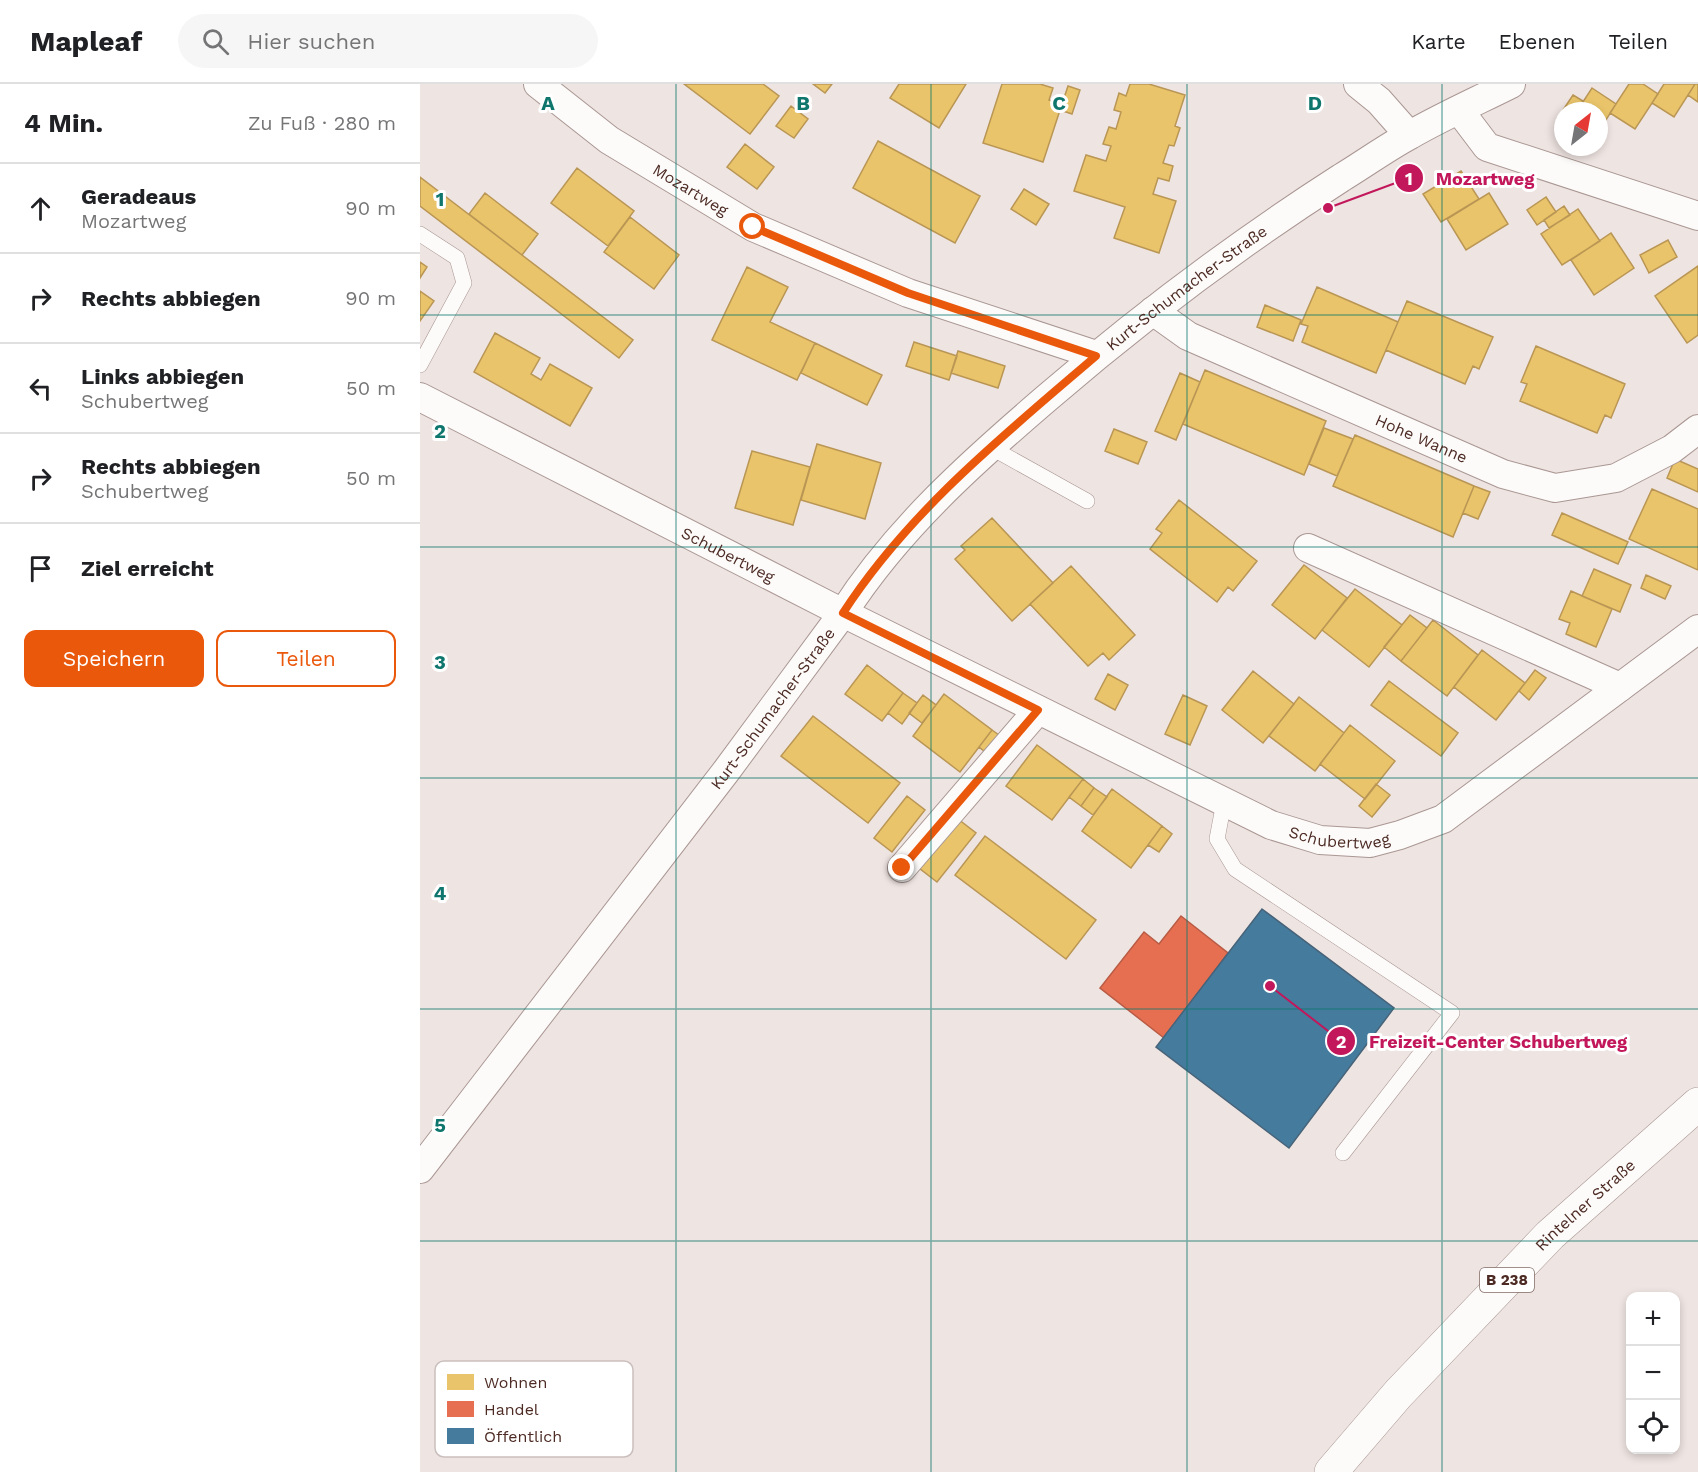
<!DOCTYPE html>
<html lang="de">
<meta charset="utf-8">
<style>
:root{--surface:#fff;--page:#f6f6f6;--text:#202124;--muted:#757577;--line:#e0e0e0;--accent:#ea580c}
body{margin:0;font-family:"Work Sans",sans-serif;background:var(--page);color:var(--text)}
.controls{position:absolute;right:18px;bottom:18px;display:grid;overflow:hidden;border-radius:12px;box-shadow:0 3px 9px #0003}
.controls button{width:54px;height:54px;display:grid;place-items:center;padding:0;border:0;border-bottom:2px solid var(--line);background:var(--surface);color:var(--text);font:30px sans-serif}
.compass{position:absolute;left:1134px;top:18px;width:54px;height:54px;border-radius:50%;background:var(--surface);box-shadow:0 3px 9px #0003;rotate:31deg}
.stop{position:absolute;width:18px;height:18px;margin:-14px;border:4px solid #ea580c;border-radius:50%;background:#fff}
.stop.end{background:#ea580c;border-color:#fff;box-shadow:0 2px 6px #0008}
.list{margin:0;padding:0;list-style:none}
h2{display:flex;justify-content:space-between;align-items:center;height:78px;margin:0;padding:0 24px;font-size:26px}
h2 small{font-size:20px;font-weight:400;color:var(--muted)}
.list li{display:grid;grid-template-columns:39px 1fr auto;gap:18px;align-items:center;box-sizing:border-box;height:90px;padding:0 24px;border-top:2px solid var(--line)}
.list b{display:block;font-size:22px;white-space:nowrap}
.list p{margin:0;font-size:20px;white-space:nowrap;color:var(--muted)}
.list em{font-size:20px;font-style:normal;color:var(--muted)}
.actions{display:flex;gap:12px;padding:18px 24px}
.actions a{flex:1;padding:14px 0;border:2px solid var(--accent);border-radius:12px;text-align:center;font-size:21px;color:var(--accent)}
.actions .main{background:var(--accent);color:#fff}
.icon{flex:none;width:33px;height:33px;fill:none;stroke:currentColor;stroke-width:2;stroke-linecap:round;stroke-linejoin:round}
.map{position:relative;flex:none;width:1278px;height:1388px;overflow:hidden}
header{display:flex;align-items:center;gap:36px;box-sizing:border-box;height:84px;padding:0 30px;background:var(--surface);border-bottom:2px solid var(--line)}
header strong{font-size:28px}
nav{display:flex;gap:33px;margin-inline-start:auto;font-size:21px}
.search{width:420px;height:54px;background:var(--page);display:flex;align-items:center;gap:15px;box-sizing:border-box;padding:0 21px;border-radius:33px;color:var(--muted);font-size:22px}
main{display:flex}
aside{flex:1;background:var(--surface)}
.map>svg:first-child{display:block}
.homes{fill:#e9c46a;stroke:#ba9655;stroke-width:1.5}
.shops{fill:#e76f51;stroke:#b95b44;stroke-width:1.5}
.public{fill:#457b9d;stroke:#476379;stroke-width:1.5}
.lines{fill:none;stroke-linecap:round;stroke-linejoin:round}
.service-casing{stroke:#aa9793;stroke-width:16}
.minor-casing{stroke:#aa9793;stroke-width:30}
.primary-casing{stroke:#aa9793;stroke-width:34}
.service{stroke:#fcfbfa;stroke-width:15}
.minor{stroke:#fcfbfa;stroke-width:28}
.primary{stroke:#fcfbfa;stroke-width:33}
.route{stroke:#ea580c;stroke-width:8}
.grid{fill:none;stroke:#0f766e;stroke-width:1.5;stroke-opacity:0.55}
.labels{text-anchor:middle;dominant-baseline:central;stroke-width:6;stroke-linejoin:round;paint-order:stroke}
.shield{fill:#fff;stroke:#826b66;stroke-width:1.5}
.shield-label{font-size:15px;font-weight:bold;fill:#4d2b24}
.street-label{font-size:16px;fill:#4d2b24;stroke:#fff}
.key{fill:#fff;stroke:#cabfbd;stroke-width:1.5}
.key-label{font-size:16px;fill:#4d2b24}
.grid-label{font-size:20px;text-anchor:middle;font-weight:bold;fill:#0f766e;stroke:#fff;stroke-width:6;stroke-linejoin:round;paint-order:stroke}
.leader{fill:none;stroke:#c2185b;stroke-width:2}
.callout-dot{fill:#c2185b;stroke:#fff;stroke-width:2}
.mark-label{font-size:18px;text-anchor:middle;font-weight:bold;fill:#fff}
.callout-label{font-size:18px;text-anchor:middle;font-weight:bold;fill:#c2185b;stroke:#fff;stroke-width:6;stroke-linejoin:round;paint-order:stroke}
</style>
<header>
<strong>Mapleaf</strong>
<div class="search"><svg class="icon" aria-label="search" viewBox="0 0 24 24"><circle cx="10" cy="10" r="6"/><path d="M15 15l6 6"/></svg>Hier suchen</div>
<nav><a>Karte</a><a>Ebenen</a><a>Teilen</a></nav>
</header>
<main>
<aside>
<h2>4 Min.<small>Zu Fuß · 280 m</small></h2>
<ul class="list">
<li><svg class="icon" aria-label="ahead" viewBox="0 0 24 24"><path d="M12 20V5M6 11l6-6 6 6"/></svg><div><b>Geradeaus</b><p>Mozartweg</p></div><em>90 m</em></li>
<li><svg class="icon" aria-label="right" viewBox="0 0 24 24"><path d="M7 20v-9h11M14 6l5 5-5 5"/></svg><div><b>Rechts abbiegen</b></div><em>90 m</em></li>
<li><svg class="icon" aria-label="left" viewBox="0 0 24 24"><path d="M17 20v-9H6M10 6l-5 5 5 5"/></svg><div><b>Links abbiegen</b><p>Schubertweg</p></div><em>50 m</em></li>
<li><svg class="icon" aria-label="right" viewBox="0 0 24 24"><path d="M7 20v-9h11M14 6l5 5-5 5"/></svg><div><b>Rechts abbiegen</b><p>Schubertweg</p></div><em>50 m</em></li>
<li><svg class="icon" aria-label="arrive" viewBox="0 0 24 24"><path d="M6 21V4h12l-3 4 3 4H6"/></svg><div><b>Ziel erreicht</b></div></li>
</ul>
<div class="actions"><a class="main">Speichern</a><a>Teilen</a></div>
</aside>
<div class="map">
<svg width="1278" height="1388" viewBox="0 0 1278 1388">
<rect width="100%" height="100%" fill="#eee4e1"/>
<path class="homes" d="M 264,0 L 343,0 L 359,12 L 330,50 Z
M 393,0 L 412,0 L 405,9 Z
M 479,0 L 546,0 L 519,44 L 470,14 Z
M 582,0 L 620,0 L 633,4 L 629,16 L 642,20 L 623,78 L 563,59 Z
M 710,0 L 729,0 L 765,11 L 755,42 L 760,44 L 754,62 L 749,61 L 743,79 L 753,82 L 749,97 L 738,94 L 733,110 L 756,117 L 739,169 L 694,154 L 705,123 L 654,107 L 666,71 L 686,77 L 691,62 L 683,60 L 689,43 L 696,45 L 701,28 L 694,26 L 699,9 L 706,12 Z
M 1209,0 L 1223,0 L 1238,10 L 1215,45 L 1190,29 Z
M 1244,0 L 1275,0 L 1254,33 L 1232,19 Z
M 1275,0 L 1278,0 L 1278,18 L 1268,11 Z
M 648,2 L 660,6 L 652,30 L 640,26 Z
M 1172,4 L 1196,20 L 1179,47 L 1179,27 L 1157,27 Z
M 1153,11 L 1163,17 L 1157,27 L 1143,27 L 1143,38 L 1137,35 Z
M 371,22 L 388,35 L 374,54 L 356,42 Z
M 458,57 L 560,112 L 535,159 L 433,104 Z
M 325,60 L 354,83 L 337,105 L 307,83 Z
M 157,84 L 214,127 L 188,162 L 131,119 Z
M 1041,87 L 1059,115 L 1021,138 L 1003,110 Z
M 0,93 L 213,256 L 199,274 L 0,122 Z
M 604,105 L 629,120 L 616,141 L 591,125 Z
M 65,109 L 118,150 L 102,171 L 49,130 Z
M 1069,109 L 1088,140 L 1046,166 L 1027,135 Z
M 1126,113 L 1136,128 L 1117,141 L 1107,126 Z
M 1144,122 L 1150,131 L 1129,144 L 1124,136 Z
M 1158,125 L 1180,157 L 1142,181 L 1121,150 Z
M 210,133 L 259,171 L 234,205 L 184,168 Z
M 1191,149 L 1214,184 L 1174,211 L 1151,176 Z
M 1248,156 L 1257,173 L 1229,189 L 1220,171 Z
M 0,178 L 7,183 L 0,194 Z
M 1278,182 L 1278,251 L 1267,259 L 1235,212 Z
M 327,183 L 368,203 L 350,238 L 395,259 L 377,296 L 292,256 Z
M 897,203 L 978,238 L 956,289 L 882,258 L 888,242 L 881,240 Z
M 0,207 L 14,217 L 0,237 Z
M 987,217 L 1073,253 L 1059,285 L 1053,282 L 1045,300 L 966,266 Z
M 845,221 L 881,236 L 873,257 L 837,243 Z
M 75,249 L 120,274 L 111,290 L 121,296 L 130,280 L 172,304 L 150,342 L 54,288 Z
M 494,258 L 537,272 L 529,296 L 486,282 Z
M 395,259 L 462,291 L 447,321 L 381,289 Z
M 1116,262 L 1205,300 L 1191,334 L 1185,331 L 1177,349 L 1100,317 L 1107,300 L 1101,298 Z
M 538,267 L 585,282 L 578,304 L 531,289 Z
M 785,286 L 906,337 L 884,391 L 763,340 Z
M 760,289 L 780,298 L 756,356 L 735,347 Z
M 904,344 L 933,355 L 917,392 L 889,380 Z
M 694,345 L 727,358 L 718,380 L 685,367 Z
M 935,351 L 1054,402 L 1033,453 L 913,402 Z
M 397,360 L 461,379 L 445,435 L 381,416 Z
M 332,367 L 390,383 L 373,441 L 315,424 Z
M 1255,375 L 1278,385 L 1278,408 L 1247,394 Z
M 1054,402 L 1070,408 L 1058,435 L 1043,429 Z
M 1232,405 L 1278,425 L 1278,486 L 1209,455 Z
M 759,416 L 837,477 L 813,507 L 808,503 L 797,518 L 730,465 L 742,449 L 736,445 Z
M 1142,429 L 1208,458 L 1198,480 L 1132,451 Z
M 572,434 L 633,499 L 592,537 L 535,475 L 545,466 L 541,462 Z
M 884,481 L 927,514 L 895,555 L 852,521 Z
M 651,482 L 715,551 L 689,576 L 683,569 L 668,582 L 610,520 Z
M 1174,485 L 1211,501 L 1200,528 L 1162,512 Z
M 1226,491 L 1251,502 L 1245,515 L 1221,504 Z
M 935,505 L 982,541 L 949,583 L 902,546 Z
M 1151,507 L 1192,525 L 1176,563 L 1146,550 L 1150,539 L 1139,535 Z
M 990,531 L 1007,544 L 981,577 L 964,563 Z
M 1013,536 L 1058,571 L 1027,612 L 981,577 Z
M 1062,566 L 1105,599 L 1076,636 L 1034,603 Z
M 447,581 L 483,609 L 462,637 L 425,610 Z
M 1115,586 L 1126,594 L 1109,616 L 1099,607 Z
M 833,587 L 874,620 L 843,659 L 802,626 Z
M 688,590 L 708,601 L 695,626 L 675,615 Z
M 969,597 L 1038,649 L 1021,672 L 951,621 Z
M 483,609 L 497,619 L 482,640 L 468,629 Z
M 524,610 L 572,646 L 540,688 L 493,652 Z
M 503,611 L 516,621 L 502,639 L 489,629 Z
M 763,611 L 787,622 L 770,661 L 745,650 Z
M 879,613 L 924,649 L 895,687 L 849,652 Z
M 393,632 L 480,699 L 448,739 L 361,672 Z
M 930,641 L 975,677 L 945,715 L 900,680 Z
M 572,646 L 583,654 L 569,671 L 559,663 Z
M 617,661 L 663,695 L 632,736 L 586,702 Z
M 663,695 L 674,704 L 661,722 L 649,713 Z
M 956,700 L 970,711 L 952,733 L 939,722 Z
M 674,704 L 687,713 L 673,731 L 661,722 Z
M 692,705 L 742,742 L 711,784 L 662,747 Z
M 487,712 L 505,726 L 472,768 L 454,754 Z
M 538,735 L 556,749 L 517,798 L 499,784 Z
M 742,742 L 752,750 L 739,768 L 728,761 Z
M 565,752 L 676,836 L 646,875 L 535,791 Z"/>
<path class="shops" d="M 761,832 L 808,869 L 744,954 L 680,904 L 724,848 L 739,860 Z"/>
<path class="public" d="M 842,825 L 974,924 L 869,1064 L 736,963 Z"/>
<g class="lines">
<defs>
<path id="service" d="M 0,150 L 37,174 L 44,199 L 0,281
M 570,363 L 667,417
M 804,718 L 797,755 L 815,785 L 1032,929 L 923,1069"/>
<g id="minor">
<path id="s1" d="M 118,0 L 189,56 L 333,143 L 488,209 L 676,271"/>
<path d="M 938,0 L 959,17 L 989,51"/>
<path d="M 1039,26 L 1067,63 L 1278,132"/>
<path id="s2" d="M 733,227 L 768,252 L 1083,390 L 1135,404 L 1196,394 L 1252,365 L 1278,345"/>
<path id="s3" d="M 0,313 L 423,529 L 851,741 L 900,756 L 950,759 L 980,751 L 1023,735 L 1278,545"/>
<path d="M 888,464 L 1200,603"/>
<path d="M 482,784 L 618,626"/>
<path id="s4" d="M 0,1085 L 307,686 L 423,529 C 477,445 552,378 628,313 C 720,234 818,160 921,94 C 944,80 966,64 990,51 C 1023,32 1057,17 1091,0"/>
</g>
<g id="primary">
<path id="s5" d="M 911,1388 L 978,1310 L 1130,1151 L 1278,1020"/>
</g>
</defs>
<use href="#service" class="service-casing"/>
<use href="#minor" class="minor-casing"/>
<use href="#primary" class="primary-casing"/>
<use href="#service" class="service"/>
<use href="#minor" class="minor"/>
<use href="#primary" class="primary"/>
</g>
<g class="lines">
<path class="route" d="M 333,143 L 488,209 L 676,272 C 585,350 489,427 423,529 L 618,626 L 482,784"/>
</g>
<path class="grid" d="M 256,0 L 256,1388M 511,0 L 511,1388M 767,0 L 767,1388M 1022,0 L 1022,1388M 0,231 L 1278,231M 0,463 L 1278,463M 0,694 L 1278,694M 0,925 L 1278,925M 0,1157 L 1278,1157"/>
<g class="labels">
<rect class="shield" x="1060" y="1184" width="54" height="24" rx="4.5"/>
<g class="shield-label">
<text x="1087" y="1196">B 238</text>
</g>
<g class="street-label">
<text stroke="none"><textPath href="#s1" startOffset="186">Mozartweg</textPath></text>
<text stroke="none"><textPath href="#s4" startOffset="1174">Kurt-Schumacher-Straße</textPath></text>
<text stroke="none"><textPath href="#s2" startOffset="298">Hohe Wanne</textPath></text>
<text stroke="none"><textPath href="#s3" startOffset="346">Schubertweg</textPath></text>
<text stroke="none"><textPath href="#s4" startOffset="580">Kurt-Schumacher-Straße</textPath></text>
<text stroke="none"><textPath href="#s3" startOffset="1023">Schubertweg</textPath></text>
<text stroke="none"><textPath href="#s5" startOffset="369">Rintelner Straße</textPath></text>
</g>
</g>
<rect x="15" y="1277" width="198" height="96" rx="9" class="key"/>
<rect x="27" y="1290" width="27" height="16" fill="#e9c46a"/>
<rect x="27" y="1317" width="27" height="16" fill="#e76f51"/>
<rect x="27" y="1344" width="27" height="16" fill="#457b9d"/>
<g class="key-label">
<text x="64" y="1304">Wohnen</text>
<text x="64" y="1331">Handel</text>
<text x="64" y="1358">Öffentlich</text>
</g>
<g class="grid-label">
<text x="128" y="26">A</text>
<text x="383" y="26">B</text>
<text x="639" y="26">C</text>
<text x="895" y="26">D</text>
<text x="20" y="122">1</text>
<text x="20" y="354">2</text>
<text x="20" y="585">3</text>
<text x="20" y="816">4</text>
<text x="20" y="1048">5</text>
</g>
<path class="leader" d="M908 124L989 94M850 902L921 957"/>
<g class="callout-dot">
<circle cx="908" cy="124" r="6"/>
<circle cx="850" cy="902" r="6"/>
<circle cx="989" cy="94" r="15"/>
<circle cx="921" cy="957" r="15"/>
</g>
<g class="mark-label">
<text x="989" y="101">1</text>
<text x="921" y="964">2</text>
</g>
<g class="callout-label">
<text x="1065" y="101">Mozartweg</text>
<text x="1078" y="964">Freizeit-Center Schubertweg</text>
</g>
</svg>
<div class="controls">
<button>+</button>
<button>−</button>
<button><svg class="icon" aria-label="locate" viewBox="0 0 24 24"><circle cx="12" cy="12" r="6"/><path d="M12 2v4M12 18v4M2 12h4M18 12h4"/></svg></button>
</div>
<svg class="compass" viewBox="-18 -18 36 36"><path d="M0-13l5 13h-10z" fill="#e53935"/><path d="M0 13l5-13h-10z" fill="#757577"/></svg>
<div class="stop" style="left:333px;top:143px"></div>
<div class="stop end" style="left:482px;top:784px"></div>
</div>
</main>
